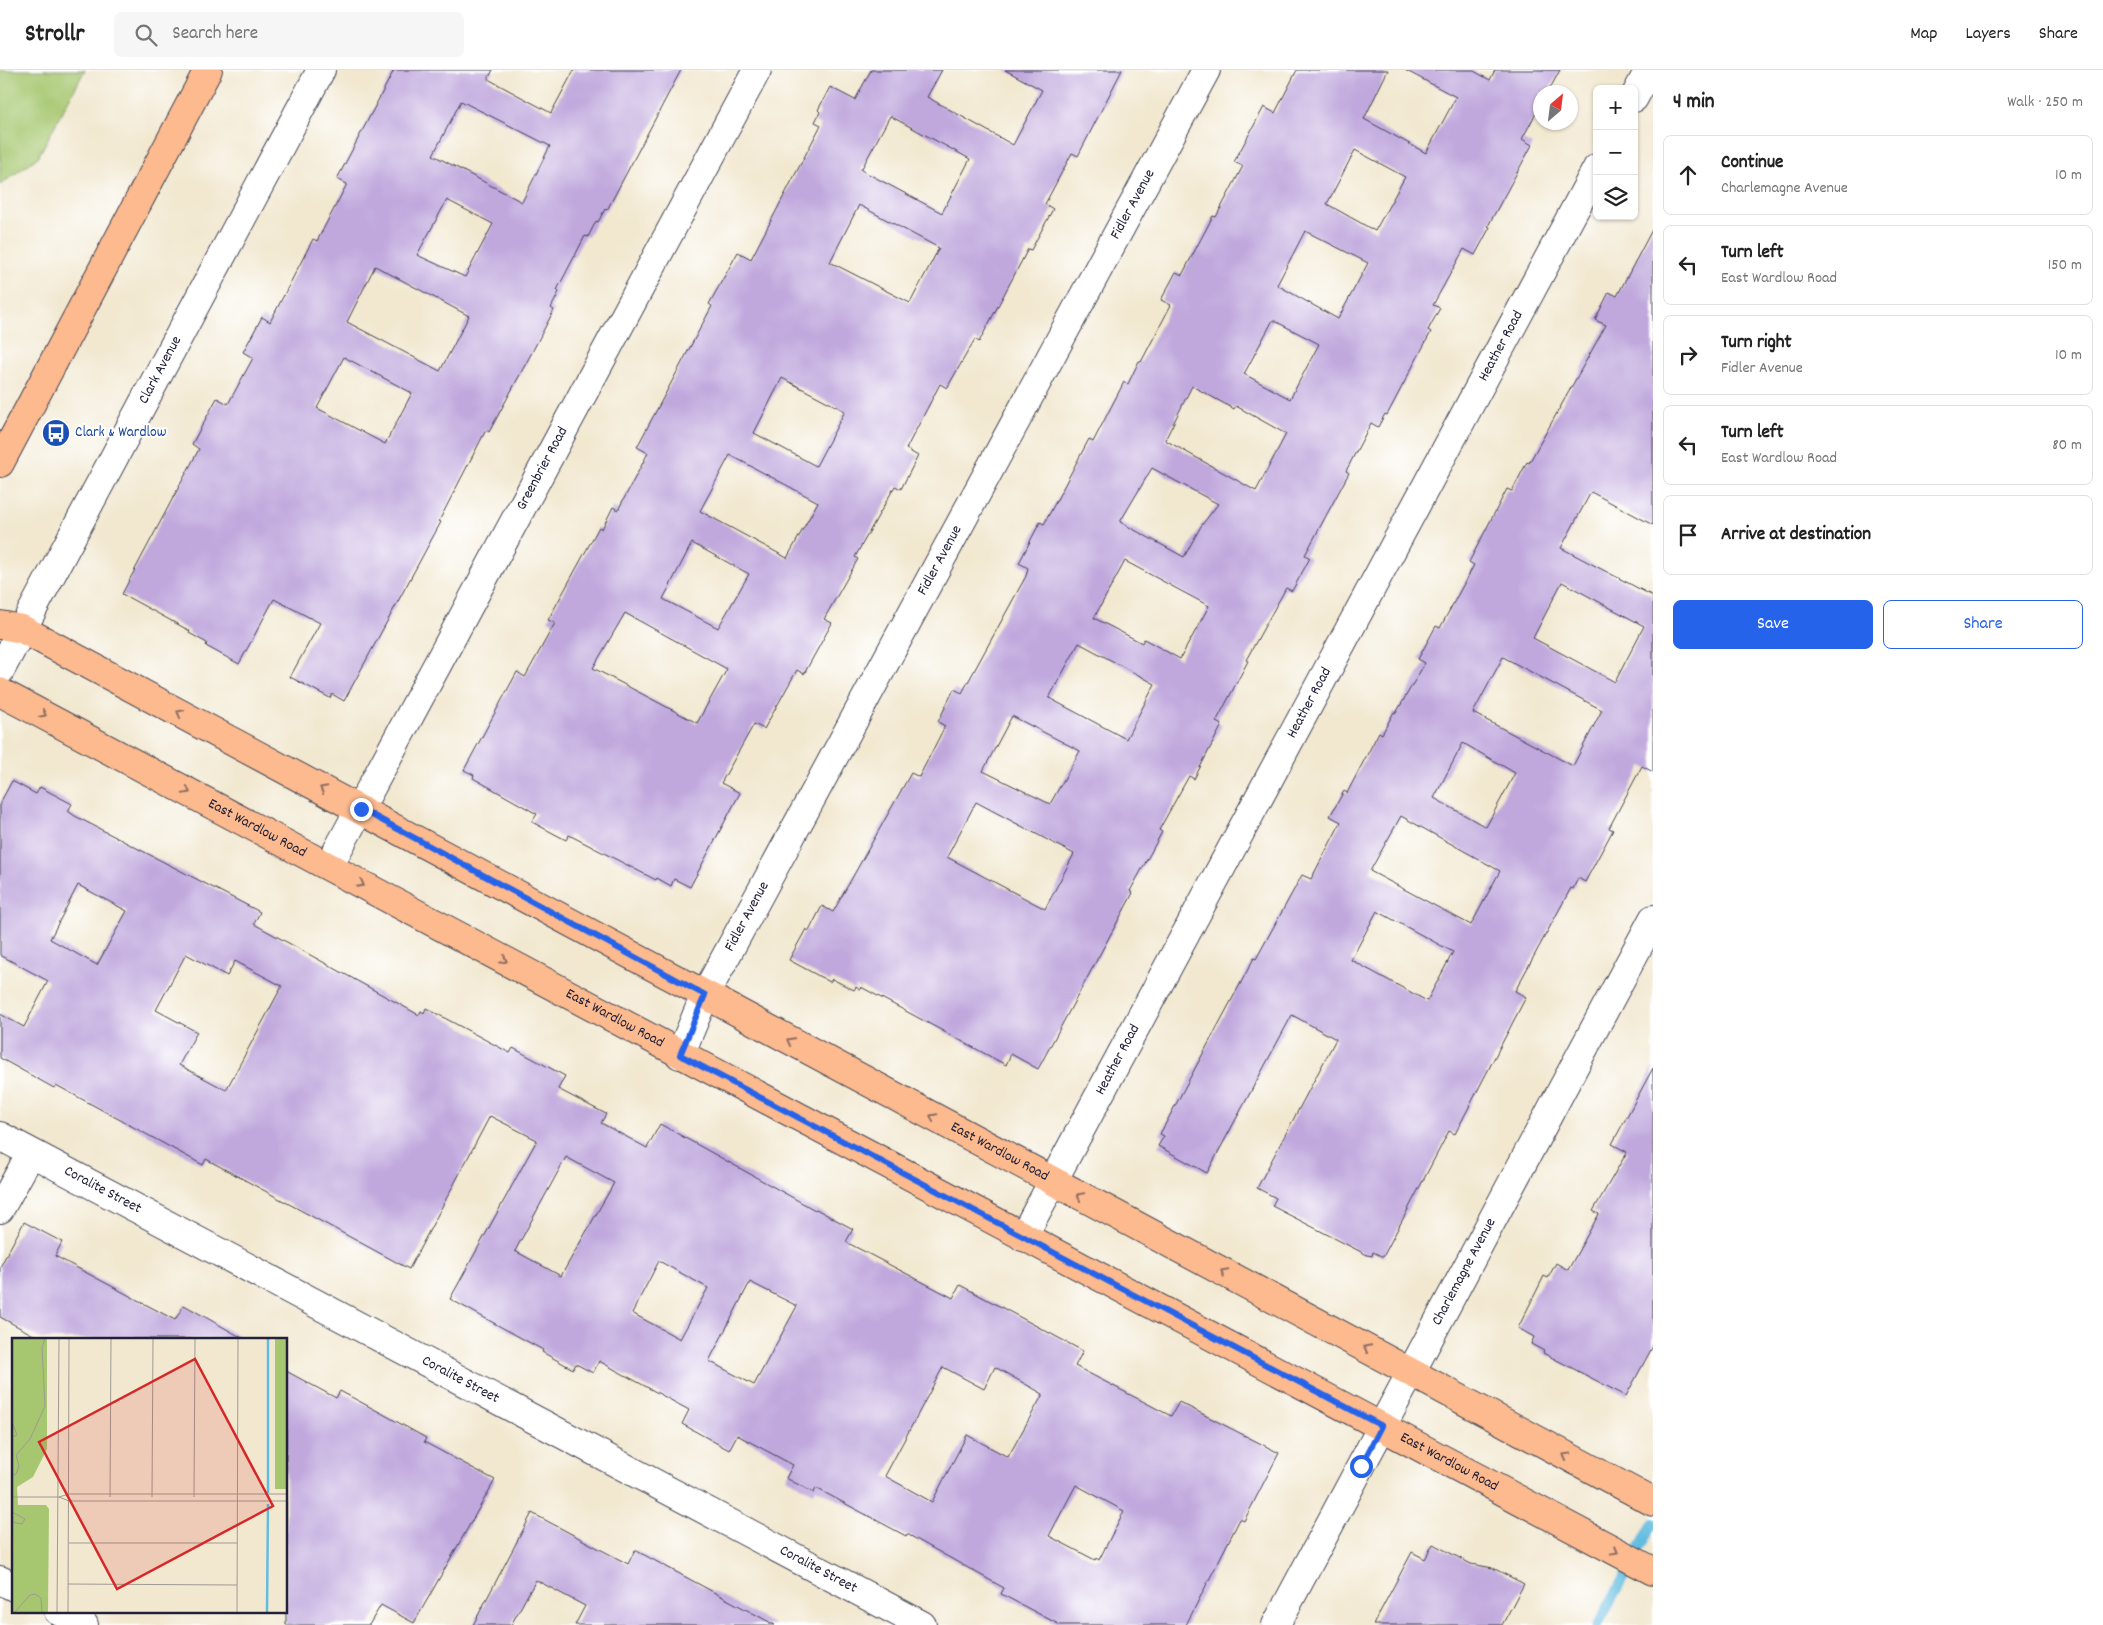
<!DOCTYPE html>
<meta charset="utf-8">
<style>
:root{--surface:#fff;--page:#f6f6f6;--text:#222;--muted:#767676;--line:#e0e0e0;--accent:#2563eb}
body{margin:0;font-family:Dekko,sans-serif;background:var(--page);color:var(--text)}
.controls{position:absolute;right:15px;top:15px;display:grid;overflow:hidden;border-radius:8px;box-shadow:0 1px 4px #0004}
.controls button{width:45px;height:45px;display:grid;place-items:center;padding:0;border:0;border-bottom:1px solid var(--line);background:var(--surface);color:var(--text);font:25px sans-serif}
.compass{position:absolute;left:1533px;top:15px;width:45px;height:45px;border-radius:50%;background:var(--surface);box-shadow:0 1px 4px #0004;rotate:28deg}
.stop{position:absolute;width:15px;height:15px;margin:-11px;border:4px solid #2563eb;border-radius:50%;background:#fff}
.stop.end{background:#2563eb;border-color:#fff;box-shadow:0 1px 5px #0008}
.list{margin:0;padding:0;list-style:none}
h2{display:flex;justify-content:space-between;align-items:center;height:65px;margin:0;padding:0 20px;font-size:21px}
h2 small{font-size:16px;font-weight:400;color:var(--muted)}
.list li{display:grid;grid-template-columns:32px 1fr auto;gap:15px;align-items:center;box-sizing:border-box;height:80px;margin:0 10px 10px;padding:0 10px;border:1px solid var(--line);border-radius:8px}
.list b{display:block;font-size:19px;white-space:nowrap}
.list p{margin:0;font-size:16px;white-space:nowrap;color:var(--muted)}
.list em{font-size:16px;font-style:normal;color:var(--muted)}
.actions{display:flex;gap:10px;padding:15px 20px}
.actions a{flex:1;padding:11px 0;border:1px solid var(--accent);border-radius:8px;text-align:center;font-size:18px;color:var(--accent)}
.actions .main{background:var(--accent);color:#fff}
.icon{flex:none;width:28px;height:28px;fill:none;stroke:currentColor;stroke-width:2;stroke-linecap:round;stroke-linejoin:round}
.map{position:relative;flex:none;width:1653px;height:1555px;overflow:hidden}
header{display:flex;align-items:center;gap:30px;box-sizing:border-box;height:70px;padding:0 25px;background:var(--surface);border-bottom:1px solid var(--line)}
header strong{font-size:24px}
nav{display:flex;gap:28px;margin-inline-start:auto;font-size:18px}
.search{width:350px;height:45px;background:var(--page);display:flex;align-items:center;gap:12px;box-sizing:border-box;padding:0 18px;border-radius:8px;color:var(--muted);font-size:19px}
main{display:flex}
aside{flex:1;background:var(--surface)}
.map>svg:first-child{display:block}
.green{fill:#a6c76f;stroke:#647455}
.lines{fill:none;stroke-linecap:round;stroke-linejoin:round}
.stream{stroke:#62bce0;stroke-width:10}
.building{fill:#c0a8dd;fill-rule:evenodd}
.minor-casing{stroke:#414051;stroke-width:30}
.major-casing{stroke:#414051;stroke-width:30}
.minor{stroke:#fff;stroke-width:28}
.major{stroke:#fcba8e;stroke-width:28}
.oneway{stroke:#8f6e64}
.route{stroke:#2563eb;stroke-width:6}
.labels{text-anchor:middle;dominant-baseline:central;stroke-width:4;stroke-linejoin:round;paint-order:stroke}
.street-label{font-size:15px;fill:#22223b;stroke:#fff}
.transit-label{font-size:15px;fill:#164399;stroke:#fff;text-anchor:start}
.inset-river{fill:none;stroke:#62bce0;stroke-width:2.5}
.inset-road{fill:none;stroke:#9f9994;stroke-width:1}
.view{fill:#d62828;fill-opacity:0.15;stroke:#d62828;stroke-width:2.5}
.inset-edge{fill:none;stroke:#22223b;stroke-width:2.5}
</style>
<header>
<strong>Strollr</strong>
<div class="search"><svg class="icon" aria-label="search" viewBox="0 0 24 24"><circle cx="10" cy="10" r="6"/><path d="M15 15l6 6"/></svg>Search here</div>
<nav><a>Map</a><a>Layers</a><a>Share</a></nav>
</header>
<main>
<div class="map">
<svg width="1653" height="1555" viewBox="0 0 1653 1555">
<rect width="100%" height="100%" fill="#fff"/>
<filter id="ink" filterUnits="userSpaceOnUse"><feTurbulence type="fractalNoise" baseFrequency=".02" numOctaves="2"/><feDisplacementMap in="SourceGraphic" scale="10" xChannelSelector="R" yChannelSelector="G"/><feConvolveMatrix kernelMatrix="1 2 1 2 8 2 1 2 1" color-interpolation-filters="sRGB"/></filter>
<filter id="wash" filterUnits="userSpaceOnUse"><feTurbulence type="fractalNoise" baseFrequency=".0096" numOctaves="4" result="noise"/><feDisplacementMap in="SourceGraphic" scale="20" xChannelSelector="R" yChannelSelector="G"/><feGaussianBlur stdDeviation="1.12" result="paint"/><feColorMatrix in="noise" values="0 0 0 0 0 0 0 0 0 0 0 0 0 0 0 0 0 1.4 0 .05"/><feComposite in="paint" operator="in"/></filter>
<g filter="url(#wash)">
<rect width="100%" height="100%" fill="#f2e8d0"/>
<path class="green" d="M 0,0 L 85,0 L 38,87 L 0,115 Z"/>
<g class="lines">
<path class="stream" d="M 1598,1555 L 1653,1453"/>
</g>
<g id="blocks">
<path class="building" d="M 394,0 L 493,0 L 488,9 L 551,43 L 574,0 L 681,0 L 607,140 L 605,139 L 598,152 L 596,151 L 588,167 L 585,166 L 557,220 L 559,222 L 551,238 L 554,240 L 530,286 L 489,362 L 486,360 L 439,451 L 441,452 L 344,631 L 332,624 L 330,628 L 290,607 L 320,553 L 274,529 L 239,594 L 206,576 L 207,573 L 189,563 L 190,561 L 122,524 L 199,379 L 192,374 L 217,328 L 228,334 L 253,288 L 243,282 L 262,247 L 270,252 L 313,169 L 317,171 L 347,114 L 337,109 ZM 461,31 L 550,76 L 522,132 L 433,85 ZM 447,130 L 493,154 L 465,207 L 417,185 ZM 375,196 L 469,246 L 440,301 L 347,252 ZM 344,287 L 412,323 L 385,374 L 317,338 Z
M 871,0 L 942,0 L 927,27 L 1013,75 L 1042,20 L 1005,0 L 1122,0 L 1078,86 L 1072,83 L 1045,134 L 1053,139 L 1031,180 L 1028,179 L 979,272 L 975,269 L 947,318 L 940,314 L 906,379 L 918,386 L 901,419 L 895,416 L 855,487 L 858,489 L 824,549 L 832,553 L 804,604 L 797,600 L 764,659 L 754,654 L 721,713 L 740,723 L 690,817 L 674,809 L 671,816 L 657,808 L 656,810 L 569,765 L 566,770 L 532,752 L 537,744 L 473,708 L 474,705 L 464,700 L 517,602 L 525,607 L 555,553 L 548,550 L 599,457 L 602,459 L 613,437 L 618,440 L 648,383 L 637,377 L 712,236 L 709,234 L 738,182 L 751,189 L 821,55 L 815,52 L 820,42 L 818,40 L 830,17 L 855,30 ZM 890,46 L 970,89 L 942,143 L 861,100 ZM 859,135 L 939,178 L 910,233 L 830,192 ZM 782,308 L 845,341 L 816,396 L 754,363 ZM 730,385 L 818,432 L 787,488 L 700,441 ZM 692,473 L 749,504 L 718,558 L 663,529 ZM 625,543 L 727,599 L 697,653 L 593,598 Z
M 1297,0 L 1388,0 L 1364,49 L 1426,83 L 1456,27 L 1405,0 L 1472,0 L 1490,10 L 1495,0 L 1560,0 L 1548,22 L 1540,22 L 1540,36 L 1522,69 L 1532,75 L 1488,156 L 1490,157 L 1475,185 L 1464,179 L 1433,235 L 1440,238 L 1428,260 L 1431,262 L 1387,345 L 1385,344 L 1378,357 L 1371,353 L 1346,401 L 1349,403 L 1305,485 L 1310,488 L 1292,521 L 1286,518 L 1246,590 L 1248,591 L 1216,652 L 1222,655 L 1194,709 L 1189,706 L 1159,760 L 1162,762 L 1130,821 L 1133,823 L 1038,999 L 1011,984 L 1006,995 L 861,917 L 860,920 L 856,917 L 854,920 L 832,909 L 830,912 L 789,890 L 806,859 L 809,861 L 822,836 L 833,842 L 911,703 L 919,707 L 945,656 L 938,652 L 954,619 L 962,623 L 1026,506 L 1028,498 L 1019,493 L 1040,452 L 1044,454 L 1089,369 L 1093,372 L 1124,312 L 1128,314 L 1139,291 L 1141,292 L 1171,235 L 1161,230 L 1176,202 L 1182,205 L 1213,146 L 1216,147 L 1243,96 L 1234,92 L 1264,37 L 1275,43 ZM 1355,80 L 1405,107 L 1375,161 L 1327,134 ZM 1305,161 L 1368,193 L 1338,249 L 1277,215 ZM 1273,250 L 1319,274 L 1290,329 L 1244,304 ZM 1192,316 L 1234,339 L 1236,336 L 1286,364 L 1256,421 L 1165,370 ZM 1152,398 L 1218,434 L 1201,456 L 1184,487 L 1120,452 ZM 1125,491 L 1209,536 L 1180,589 L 1144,569 L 1142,573 L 1094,548 ZM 1079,573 L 1155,614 L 1126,669 L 1049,628 ZM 1012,646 L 1080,681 L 1050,734 L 983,701 ZM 976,732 L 1074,784 L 1045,839 L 947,787 Z
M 1653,158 L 1653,455 L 1591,422 L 1561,478 L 1653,526 L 1653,702 L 1642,696 L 1609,758 L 1613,760 L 1585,812 L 1578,808 L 1573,819 L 1571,818 L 1515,921 L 1526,927 L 1455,1064 L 1449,1061 L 1383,1187 L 1373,1182 L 1372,1186 L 1367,1185 L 1272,1136 L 1276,1128 L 1257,1118 L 1336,969 L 1292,945 L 1207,1103 L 1158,1076 L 1164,1066 L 1160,1064 L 1254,888 L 1256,889 L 1302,805 L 1311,809 L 1341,752 L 1330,746 L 1344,721 L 1347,723 L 1379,662 L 1382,664 L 1394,642 L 1396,643 L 1425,593 L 1418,589 L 1436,556 L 1440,558 L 1474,495 L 1469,492 L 1507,419 L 1512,421 L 1527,392 L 1529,393 L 1606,255 L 1595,250 L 1609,222 L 1617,226 ZM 1562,512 L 1644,556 L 1615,612 L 1533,568 ZM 1503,587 L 1602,640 L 1573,696 L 1473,643 ZM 1463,673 L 1515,703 L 1486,757 L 1434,728 ZM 1401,746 L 1500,801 L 1471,855 L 1370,801 ZM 1377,841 L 1453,882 L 1427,931 L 1351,890 Z
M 12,711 L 36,724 L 40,717 L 72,734 L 68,741 L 75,746 L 260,842 L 254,854 L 419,945 L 421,941 L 424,943 L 426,938 L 510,983 L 513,978 L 565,1006 L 558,1019 L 606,1044 L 601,1053 L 647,1078 L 660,1054 L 815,1140 L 816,1139 L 853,1159 L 846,1172 L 953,1228 L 960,1215 L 1083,1281 L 1075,1296 L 1171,1346 L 1179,1332 L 1279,1383 L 1244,1451 L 1240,1449 L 1186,1555 L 1060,1555 L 1001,1524 L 1004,1518 L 907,1464 L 906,1466 L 816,1418 L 814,1423 L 786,1408 L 793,1395 L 737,1365 L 729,1380 L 682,1354 L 689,1340 L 599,1291 L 593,1303 L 576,1294 L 573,1299 L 542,1282 L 543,1280 L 450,1229 L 537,1070 L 490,1046 L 409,1199 L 206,1089 L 203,1095 L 56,1015 L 54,1018 L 0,988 L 0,944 L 24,957 L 48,911 L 0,885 L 0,733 ZM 78,815 L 127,841 L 97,895 L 50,869 ZM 186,884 L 227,906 L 235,891 L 282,916 L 226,1020 L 179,995 L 197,962 L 156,940 ZM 566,1087 L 614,1113 L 561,1206 L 515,1181 ZM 659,1191 L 708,1218 L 680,1269 L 632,1243 ZM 750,1212 L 797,1236 L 754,1315 L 709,1291 ZM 943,1297 L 984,1319 L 995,1297 L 1043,1324 L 1008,1387 L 967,1365 L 932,1432 L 885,1406 ZM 1076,1415 L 1124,1441 L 1099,1490 L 1096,1488 L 1095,1490 L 1049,1466 Z
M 1653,998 L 1653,1276 L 1626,1326 L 1543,1283 L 1544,1281 L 1531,1274 L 1534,1267 L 1518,1258 L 1544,1206 L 1548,1208 L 1556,1193 L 1568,1200 L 1599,1144 L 1593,1141 L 1627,1082 L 1612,1074 Z
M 24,1152 L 62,1172 L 55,1186 L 175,1250 L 184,1235 L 244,1269 L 41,1269 L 0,1247 L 0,1197 Z
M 286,1301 L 336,1328 L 340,1321 L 383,1344 L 426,1368 L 424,1372 L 495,1410 L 414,1553 L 381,1535 L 369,1555 L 286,1555 Z
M 532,1443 L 628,1494 L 635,1480 L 775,1555 L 575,1555 L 585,1536 L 536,1510 L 511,1555 L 473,1555 Z
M 1433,1474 L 1471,1494 L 1493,1498 L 1524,1514 L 1502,1555 L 1373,1555 L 1412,1482 L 1425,1489 Z"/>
</g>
</g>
<g filter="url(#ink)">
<use href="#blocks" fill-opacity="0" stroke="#414051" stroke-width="1"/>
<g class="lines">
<defs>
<g id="minor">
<path d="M 1634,28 L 1649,0"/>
<path id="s1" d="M 0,601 L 321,0"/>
<path id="s2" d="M 329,796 L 757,0"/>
<path id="s3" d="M 680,985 L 705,925 L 1206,0"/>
<path id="s4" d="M 0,1066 L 922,1555"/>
<path d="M 0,1139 L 31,1083"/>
<path id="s5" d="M 1023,1167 L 1597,98"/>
<path d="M 0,1510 L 14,1517"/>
<path d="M 58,1541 L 84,1555"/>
<path id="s6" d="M 1276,1555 L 1653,849"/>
</g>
<g id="major">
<path d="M 0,393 L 208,0"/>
<path id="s7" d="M 0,555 L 22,559 L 1653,1432"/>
<path id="s8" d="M 0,622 L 1653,1501"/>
</g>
</defs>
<use href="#minor" class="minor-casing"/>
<use href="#major" class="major-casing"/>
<use href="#minor" class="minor"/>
<use href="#major" class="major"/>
</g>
<defs><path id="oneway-chevron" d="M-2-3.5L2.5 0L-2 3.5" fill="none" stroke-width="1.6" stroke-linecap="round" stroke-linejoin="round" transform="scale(1.25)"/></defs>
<g class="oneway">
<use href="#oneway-chevron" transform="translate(180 643) rotate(-152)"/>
<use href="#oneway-chevron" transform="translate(43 644) rotate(28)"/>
<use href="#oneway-chevron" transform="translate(323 719) rotate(-152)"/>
<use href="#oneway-chevron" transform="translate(187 721) rotate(28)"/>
<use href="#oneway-chevron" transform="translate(361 814) rotate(28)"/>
<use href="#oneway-chevron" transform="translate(504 890) rotate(28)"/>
<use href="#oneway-chevron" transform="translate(790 971) rotate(-152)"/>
<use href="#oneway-chevron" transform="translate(933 1047) rotate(-152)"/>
<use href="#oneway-chevron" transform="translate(1080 1126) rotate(-152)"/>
<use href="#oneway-chevron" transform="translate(1224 1202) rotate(-152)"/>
<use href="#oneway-chevron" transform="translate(1367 1278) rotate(-152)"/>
<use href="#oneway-chevron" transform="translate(1566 1386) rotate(-151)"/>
<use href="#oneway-chevron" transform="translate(1615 1481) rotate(29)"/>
</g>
</g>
<g class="lines" filter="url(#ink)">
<path class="route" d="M 361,739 L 705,925 L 680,985 L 1382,1356 L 1361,1396"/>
</g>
<defs>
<symbol id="bus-disc" viewBox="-11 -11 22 22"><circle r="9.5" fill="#1a4fb4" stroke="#fff"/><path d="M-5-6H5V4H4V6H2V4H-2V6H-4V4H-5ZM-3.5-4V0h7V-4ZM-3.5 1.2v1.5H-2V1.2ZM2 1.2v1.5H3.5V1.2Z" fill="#fff"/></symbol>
</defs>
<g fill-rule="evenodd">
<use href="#bus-disc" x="40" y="347" width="32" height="32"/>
</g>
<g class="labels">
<g class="street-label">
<text stroke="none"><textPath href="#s3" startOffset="964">Fidler Avenue</textPath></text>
<text stroke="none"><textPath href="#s5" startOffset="1011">Heather Road</textPath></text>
<text stroke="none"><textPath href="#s1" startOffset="341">Clark Avenue</textPath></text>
<text stroke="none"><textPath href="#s2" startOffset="451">Greenbrier Road</textPath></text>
<text stroke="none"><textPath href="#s3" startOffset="559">Fidler Avenue</textPath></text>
<text stroke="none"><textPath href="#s5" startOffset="606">Heather Road</textPath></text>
<text stroke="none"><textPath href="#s8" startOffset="291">East Wardlow Road</textPath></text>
<text stroke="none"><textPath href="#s3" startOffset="154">Fidler Avenue</textPath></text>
<text stroke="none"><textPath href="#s8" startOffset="696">East Wardlow Road</textPath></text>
<text stroke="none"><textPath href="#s5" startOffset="201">Heather Road</textPath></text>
<text stroke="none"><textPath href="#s7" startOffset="1131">East Wardlow Road</textPath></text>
<text stroke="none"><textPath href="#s4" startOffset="116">Coralite Street</textPath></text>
<text stroke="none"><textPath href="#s6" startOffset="400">Charlemagne Avenue</textPath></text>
<text stroke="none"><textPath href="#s4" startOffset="521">Coralite Street</textPath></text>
<text stroke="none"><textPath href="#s8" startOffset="1641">East Wardlow Road</textPath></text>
<text stroke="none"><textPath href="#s4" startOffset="926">Coralite Street</textPath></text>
</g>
<g class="transit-label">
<text x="75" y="363">Clark &amp; Wardlow</text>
</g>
</g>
<g transform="translate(12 1268)">
<rect width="275" height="275" fill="#f2e8d0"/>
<path d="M 0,0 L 35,0 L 35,111 L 21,139 L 5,149 L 6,167 L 34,167 L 37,171 L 36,275 L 0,275 ZM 263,0 L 275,0 L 275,151 L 263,151 Z" fill="#a6c76f"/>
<path class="inset-river" d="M 256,155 L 256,0M 255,275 L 256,166"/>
<path class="inset-road" d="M 0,84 L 5,97 L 0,99M 0,137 L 4,136 L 7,128 L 4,117 L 18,101 L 33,68 L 30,10 L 33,0M 0,159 L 47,159 L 57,156 L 275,156M 47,159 L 57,163 L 275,163M 98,159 L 99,0M 140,159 L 141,0M 182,159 L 183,0M 0,174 L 13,181 L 10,186 L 0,184M 57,205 L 225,205M 56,246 L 225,247M 2,275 L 18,257 L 23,256 L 29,260 L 30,275M 45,275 L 47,0M 56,275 L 57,0M 225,275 L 226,0"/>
<path class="view" d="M 183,21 L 261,168 L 105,251 L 27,104 Z"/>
<rect width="275" height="275" class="inset-edge"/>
</g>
</svg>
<div class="controls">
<button>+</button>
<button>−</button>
<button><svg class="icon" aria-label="layers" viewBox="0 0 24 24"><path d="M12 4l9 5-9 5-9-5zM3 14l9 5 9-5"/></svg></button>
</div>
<svg class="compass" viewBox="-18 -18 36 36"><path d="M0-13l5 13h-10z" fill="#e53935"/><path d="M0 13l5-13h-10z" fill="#767676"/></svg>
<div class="stop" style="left:1361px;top:1396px"></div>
<div class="stop end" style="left:361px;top:739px"></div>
</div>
<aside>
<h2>4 min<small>Walk · 250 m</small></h2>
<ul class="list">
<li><svg class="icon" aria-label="ahead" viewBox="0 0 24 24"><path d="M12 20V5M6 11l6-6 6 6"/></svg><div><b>Continue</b><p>Charlemagne Avenue</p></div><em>10 m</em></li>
<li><svg class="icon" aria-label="left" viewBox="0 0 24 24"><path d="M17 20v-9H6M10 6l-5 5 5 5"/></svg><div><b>Turn left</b><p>East Wardlow Road</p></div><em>150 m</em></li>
<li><svg class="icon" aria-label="right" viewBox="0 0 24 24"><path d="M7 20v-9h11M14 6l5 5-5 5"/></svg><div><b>Turn right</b><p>Fidler Avenue</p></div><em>10 m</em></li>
<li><svg class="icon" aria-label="left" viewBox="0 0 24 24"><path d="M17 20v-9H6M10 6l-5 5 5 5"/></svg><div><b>Turn left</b><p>East Wardlow Road</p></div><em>80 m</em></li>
<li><svg class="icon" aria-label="arrive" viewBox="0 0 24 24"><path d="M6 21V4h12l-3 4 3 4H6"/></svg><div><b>Arrive at destination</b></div></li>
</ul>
<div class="actions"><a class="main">Save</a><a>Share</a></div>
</aside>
</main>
